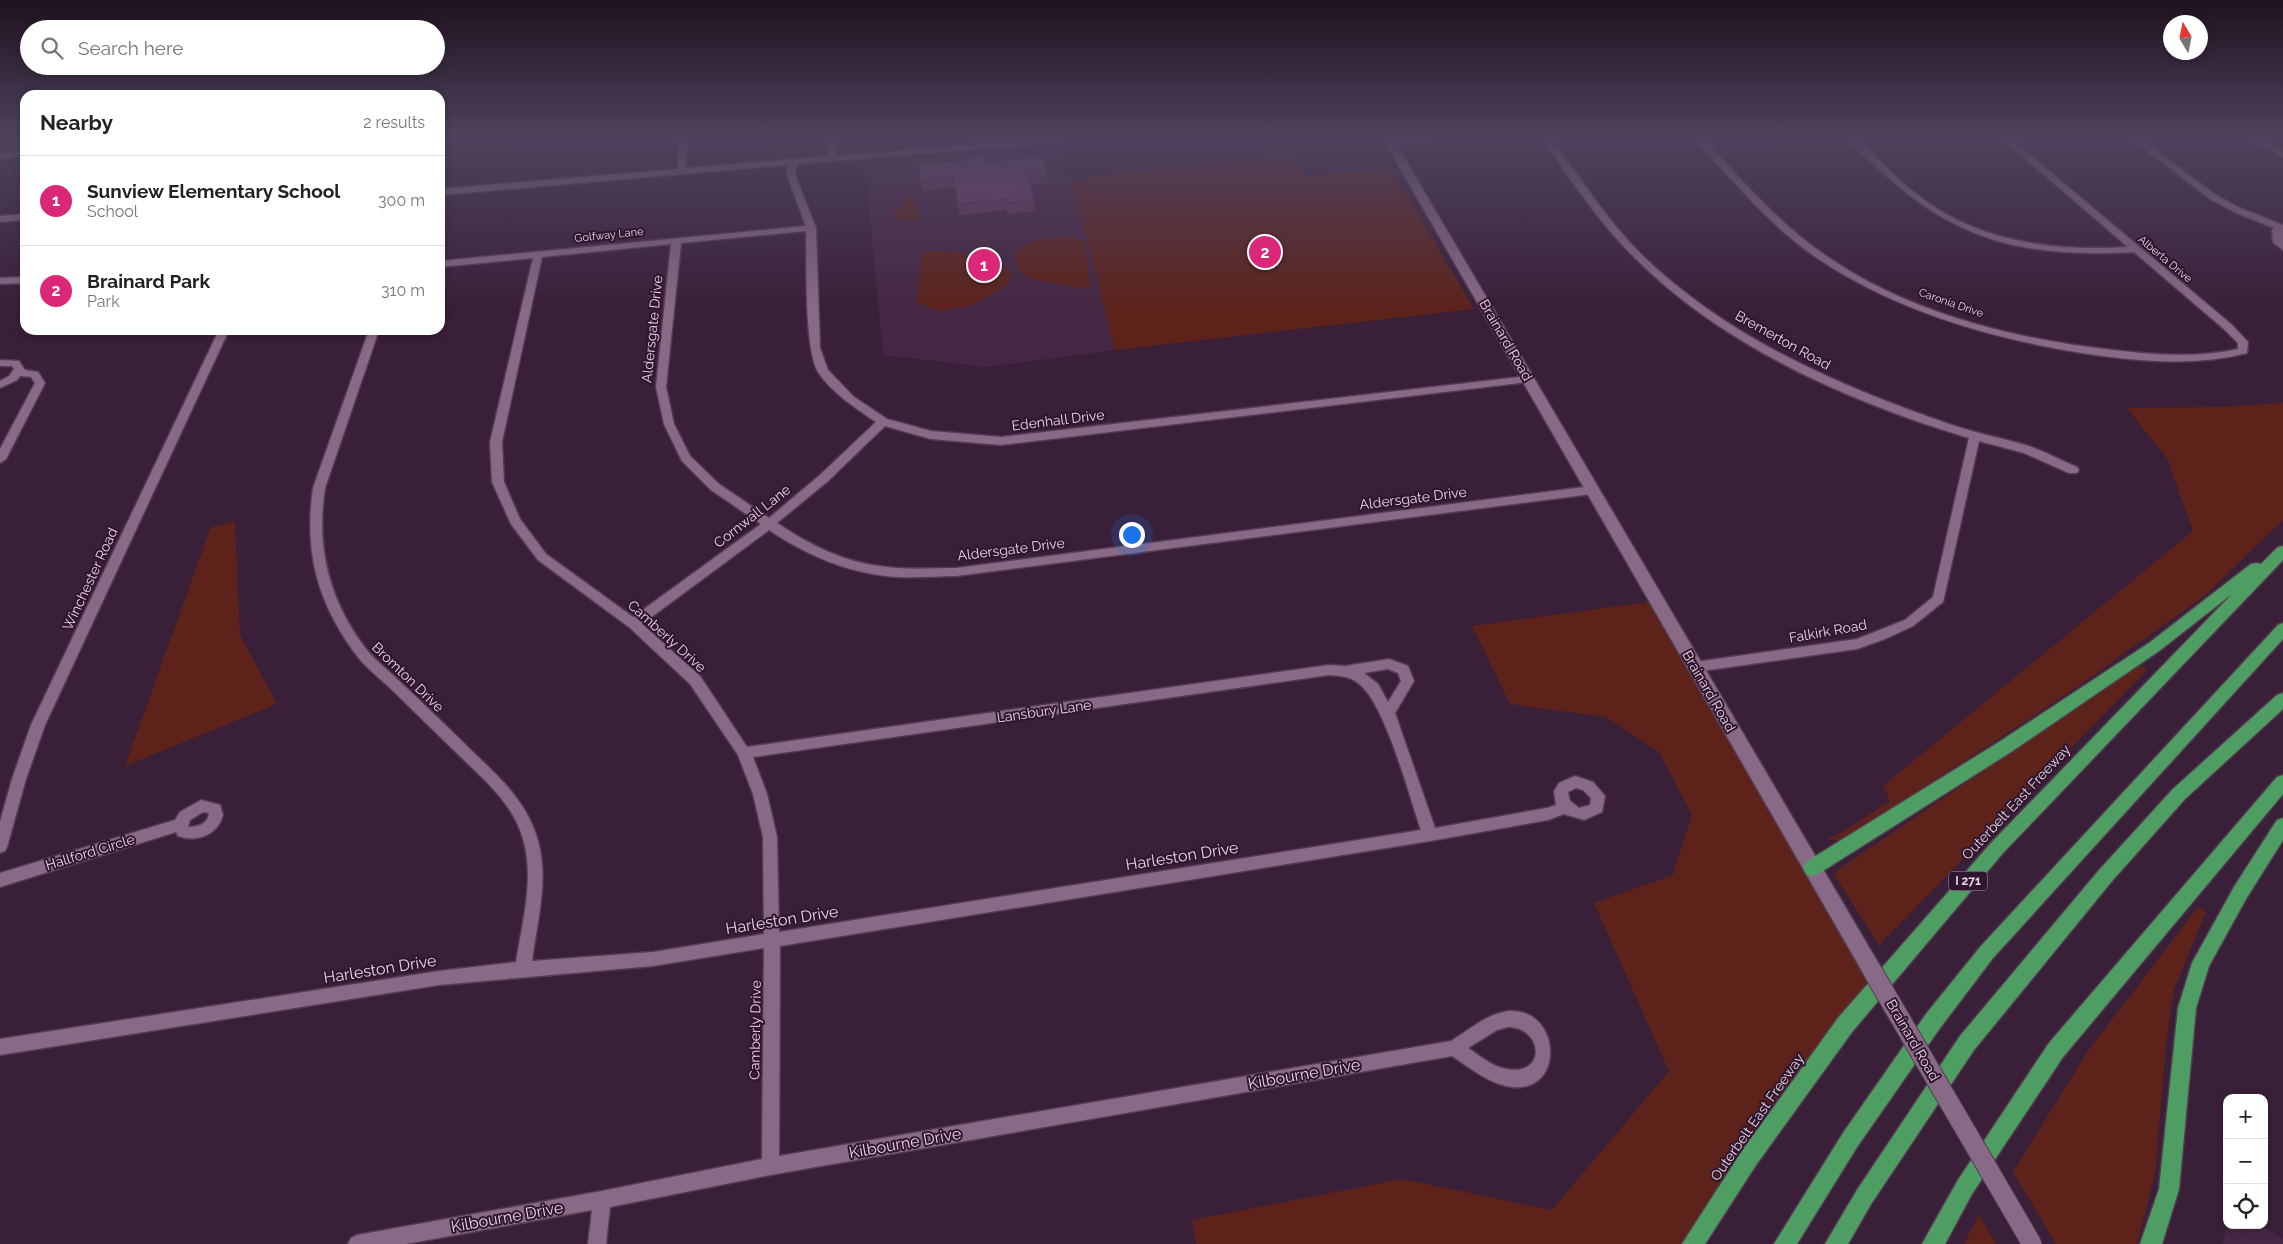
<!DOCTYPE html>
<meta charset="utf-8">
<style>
:root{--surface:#fff;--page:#f2f2f2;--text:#222;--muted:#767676;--line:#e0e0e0;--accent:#db2777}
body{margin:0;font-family:Raleway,sans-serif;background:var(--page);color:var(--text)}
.controls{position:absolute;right:15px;bottom:15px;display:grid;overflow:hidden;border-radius:10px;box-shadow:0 2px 8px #0003}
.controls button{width:45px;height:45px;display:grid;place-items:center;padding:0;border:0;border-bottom:1px solid var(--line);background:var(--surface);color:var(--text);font:25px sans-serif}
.compass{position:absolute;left:2163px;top:15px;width:45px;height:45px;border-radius:50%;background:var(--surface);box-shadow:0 2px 8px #0003;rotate:350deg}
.you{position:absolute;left:1131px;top:534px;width:18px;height:18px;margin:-12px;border:4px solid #fff;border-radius:50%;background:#1a73e8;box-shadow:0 0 0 8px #1a73e833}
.badge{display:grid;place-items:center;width:32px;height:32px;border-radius:50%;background:var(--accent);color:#fff;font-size:16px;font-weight:700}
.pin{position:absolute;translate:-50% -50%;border:2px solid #fff;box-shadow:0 1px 5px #0006}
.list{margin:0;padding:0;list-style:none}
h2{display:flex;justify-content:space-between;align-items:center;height:65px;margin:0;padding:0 20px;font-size:21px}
h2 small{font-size:16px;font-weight:400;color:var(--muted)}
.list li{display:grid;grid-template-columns:32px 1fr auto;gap:15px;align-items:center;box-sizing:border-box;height:90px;padding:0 20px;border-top:1px solid var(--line)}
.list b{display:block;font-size:19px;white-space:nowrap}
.list p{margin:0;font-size:16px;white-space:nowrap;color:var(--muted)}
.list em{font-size:16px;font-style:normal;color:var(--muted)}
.icon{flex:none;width:28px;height:28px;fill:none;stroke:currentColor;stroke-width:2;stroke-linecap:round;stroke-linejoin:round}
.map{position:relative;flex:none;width:2283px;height:1244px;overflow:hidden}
.search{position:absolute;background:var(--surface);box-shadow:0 2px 8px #0003;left:20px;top:20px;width:425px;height:55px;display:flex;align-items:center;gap:12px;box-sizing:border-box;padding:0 18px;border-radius:28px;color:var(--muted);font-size:19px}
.panel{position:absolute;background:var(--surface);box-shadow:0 2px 8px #0003;left:20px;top:90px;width:425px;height:245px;border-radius:15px}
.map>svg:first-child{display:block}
.built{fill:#462743}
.green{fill:#5d231b}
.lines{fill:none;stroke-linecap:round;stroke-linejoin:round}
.minor-casing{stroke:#533c51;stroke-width:3}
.secondary-casing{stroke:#533c51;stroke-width:3}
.motorway-casing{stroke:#533c51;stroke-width:3}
.minor{fill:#896a86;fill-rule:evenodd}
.secondary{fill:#896a86;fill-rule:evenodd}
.motorway{fill:#4e9e63;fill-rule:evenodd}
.secondary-bridge-casing{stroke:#533c51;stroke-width:21;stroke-linecap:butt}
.secondary-bridge{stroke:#896a86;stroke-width:19}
.wall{fill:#633a5f}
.building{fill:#73436f;stroke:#502f4e}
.labels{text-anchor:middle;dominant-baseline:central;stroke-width:4;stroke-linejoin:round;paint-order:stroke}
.far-street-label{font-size:11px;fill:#e6d4e3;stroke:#2f152d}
.shield{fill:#2f152d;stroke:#af9bac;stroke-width:1}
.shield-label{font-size:12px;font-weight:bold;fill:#e6d4e3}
.street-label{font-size:14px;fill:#e6d4e3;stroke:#2f152d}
.near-street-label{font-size:16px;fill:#e6d4e3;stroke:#2f152d}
</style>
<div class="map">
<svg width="2283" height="1244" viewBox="0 0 2283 1244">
<rect width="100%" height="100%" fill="#391f37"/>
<path class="built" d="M 1059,141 L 1071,179 L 1115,350 L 987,367 L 883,355 L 865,162 L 1035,145 Z
M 2228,1225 L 2261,1225 L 2283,1239 L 2283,1244 L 2222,1244 Z"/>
<path class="green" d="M 1294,153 L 1306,176 L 1391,168 L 1474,309 L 1115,350 L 1071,179 Z
M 908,195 L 915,198 L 918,220 L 903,221 L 894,218 L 894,212 L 903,206 L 903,199 Z
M 1059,237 L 1072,237 L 1085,241 L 1090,290 L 1031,279 L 1019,270 L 1014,255 C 1022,241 1044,239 1059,237 Z
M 923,251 L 950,251 L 995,259 L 1011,273 L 1008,284 L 973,305 L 938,311 L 917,302 Z
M 2283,403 L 2283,520 L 2203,597 L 2074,689 L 1842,841 L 1826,839 L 1842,832 L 1890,801 L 1883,786 L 2193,531 L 2168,460 L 2127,408 L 2222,407 Z
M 235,522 L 240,635 L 277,704 L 125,766 L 211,527 Z
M 1656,601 L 1879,984 L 1693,1244 L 1196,1244 L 1192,1220 L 1402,1179 L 1552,1210 L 1669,1071 L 1594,903 L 1673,875 L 1692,815 L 1659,752 L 1606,717 L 1510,704 L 1472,626 Z
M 2138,666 L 2145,667 L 2146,671 L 1879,945 L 1835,876 L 1836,871 Z
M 2198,907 L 2206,912 L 2174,989 L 2167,1035 L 2155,1174 L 2137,1244 L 2056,1244 L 2013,1172 L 2088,1051 Z
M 1979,1214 L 1996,1244 L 1964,1244 Z"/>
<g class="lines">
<defs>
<path id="minor" d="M 677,137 L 685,137 L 687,146 L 686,168 L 829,156 L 828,137 L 836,137 L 837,156 L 1061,137 L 1057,140 L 1030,145 L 797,164 L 795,175 L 816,228 L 820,348 L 828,370 L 854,397 L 887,419 L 931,431 L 1001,437 L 1528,376 L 1533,379 L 1528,382 L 1001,445 L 931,439 L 885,426 L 828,481 L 777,523 C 811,546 846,563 887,567 C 909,570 933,568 956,568 L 1592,486 L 1598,490 L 1592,494 L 956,576 C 933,576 909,579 886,576 C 843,571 805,554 769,530 L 642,624 L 700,676 L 747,747 L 1329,665 L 1345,666 L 1389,659 L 1408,666 L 1414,681 L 1395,713 L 1435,828 L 1547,808 L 1556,805 L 1554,791 L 1559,783 L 1575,776 L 1593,782 L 1605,796 L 1602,812 L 1584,820 L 1564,814 L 1548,820 L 1430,841 L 780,946 L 779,1156 L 1451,1041 C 1469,1030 1488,1013 1509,1011 C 1565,1008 1566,1106 1499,1084 C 1482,1078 1467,1066 1452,1056 L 770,1175 L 610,1207 L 606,1244 L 588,1244 L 592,1210 L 406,1244 L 348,1244 L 351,1238 L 357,1235 L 602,1191 L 762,1159 L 764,948 L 653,966 L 439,985 L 0,1055 L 0,1039 L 439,971 L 516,962 C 522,923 535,878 523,839 C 514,806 488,783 465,761 C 439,736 414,711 389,687 C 377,676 363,665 354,652 C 317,601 304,551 313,488 L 369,330 L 379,330 L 325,488 C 316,546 328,597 363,645 C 372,658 387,669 398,680 C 425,705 451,730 477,756 C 503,780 529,806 538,841 C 549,880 537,922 532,961 L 653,952 L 764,934 L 763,837 L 753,794 L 738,755 L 690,684 L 629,627 L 538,560 L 511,524 L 492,482 L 490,442 L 533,258 L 440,267 L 440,261 L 806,226 L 787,175 L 788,165 L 440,195 L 440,189 L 678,169 L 679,146 ZM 806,231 C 807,263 804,348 818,372 C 831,392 857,409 876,422 L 820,475 L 769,518 L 719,484 L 690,456 L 674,424 L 666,387 L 681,243 ZM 671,244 L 656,387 L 664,424 L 682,461 L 711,490 L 761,524 L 633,617 L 546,554 L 520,519 L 504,482 L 502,442 L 542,257 ZM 1388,669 L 1398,673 L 1401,681 L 1388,702 L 1378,684 L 1364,673 ZM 1329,675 C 1339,676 1350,676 1358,683 C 1385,702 1409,796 1421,830 L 779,932 L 777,837 L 767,794 L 753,757 ZM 1576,788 L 1583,790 L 1591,798 L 1590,805 L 1579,808 L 1570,801 L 1568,792 ZM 1508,1027 C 1544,1027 1548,1080 1502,1068 C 1490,1065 1479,1055 1468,1048 L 1497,1030 Z
M 1406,137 L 1434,137 L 1430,140 L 1389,144 L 1385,141 L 1389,138 Z
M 1542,137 L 1550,137 C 1580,177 1607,221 1643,256 C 1729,339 1841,387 1952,425 C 1976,433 2001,438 2025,445 C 2043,450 2060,460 2077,467 L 2079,470 L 2077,473 L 2069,473 L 2024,453 L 1979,441 L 1943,602 L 1913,626 L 1885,639 L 1857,649 L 1695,672 L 1690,671 L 1689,667 L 1690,663 L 1695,662 L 1857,639 L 1905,620 L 1933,597 L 1969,438 C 1852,403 1724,347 1636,259 C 1603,227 1567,176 1542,137 Z
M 1694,137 L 1702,137 C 1740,178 1776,221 1822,253 C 1905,312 2013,339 2113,350 C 2154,355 2197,358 2238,349 L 2238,343 L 2224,329 L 2134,252 C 2030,258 1956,243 1879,169 C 1868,159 1856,149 1847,137 L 1856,137 C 1880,161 1904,187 1933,206 C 1990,244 2061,251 2128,247 L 2000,137 L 2009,137 L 2232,325 L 2248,342 L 2247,353 C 2194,367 2135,361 2082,353 C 1989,338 1896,311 1817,258 C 1786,237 1759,210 1734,182 C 1720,167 1705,153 1694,137 Z
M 2129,137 L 2138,137 L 2216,195 L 2240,208 L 2283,225 L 2283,250 L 2273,242 L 2272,230 L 2274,228 L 2234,212 L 2210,199 Z
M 2246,137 L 2256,137 L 2283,151 L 2283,157 Z
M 25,150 L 25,156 L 0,159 L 0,153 Z
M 25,214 L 25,220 L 0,222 L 0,216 Z
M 25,277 L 25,283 L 0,284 L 0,278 Z
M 219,330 L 229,330 L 45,725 L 26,779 L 7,847 L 5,851 L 0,853 L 0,822 L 12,779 L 31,725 Z
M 0,360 L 19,361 L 25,370 L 38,372 L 45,383 L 6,459 L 0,463 L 0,449 L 35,383 L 31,377 L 20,376 L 17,380 L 0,388 L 0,381 L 9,376 L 14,369 L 12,366 L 0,366 Z
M 201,800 L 220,805 L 223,815 C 218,835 197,843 178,836 L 176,832 L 0,887 L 0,873 L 175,820 L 180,812 ZM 203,812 L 209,813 C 208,824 198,827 188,827 L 190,820 Z"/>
<path id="secondary" d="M 1382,137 L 1392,137 L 1880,966 L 1882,972 L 1880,978 L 1873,981 L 1866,978 Z"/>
<path id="motorway" d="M 2283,546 L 2283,560 L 2003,853 L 1852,1032 L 1756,1165 L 1705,1244 L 1682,1244 L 1742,1151 L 1838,1018 L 1991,843 L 2232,594 L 2159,651 L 2011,752 L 1818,874 L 1812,876 L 1806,874 L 1803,868 L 1806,862 L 1999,742 L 2149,643 L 2251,564 L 2256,563 L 2261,564 L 2278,547 Z
M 2283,623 L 2283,639 L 1993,958 L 1940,1028 L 1857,1147 L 1797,1244 L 1774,1244 L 1843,1133 L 1926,1014 L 1981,946 L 2278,625 Z
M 2283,693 L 2283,709 L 2185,799 L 2112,881 L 1974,1050 L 1871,1204 L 1848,1244 L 1825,1244 L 1857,1190 L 1960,1036 L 2100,869 L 2173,789 L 2277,695 Z
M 2283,775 L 2283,794 L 2063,1057 L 1972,1194 L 1945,1244 L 1922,1244 L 1958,1180 L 2049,1043 L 2277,777 Z
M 2283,818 L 2283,840 L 2246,899 L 2209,966 L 2196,1008 L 2179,1189 L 2162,1244 L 2140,1244 L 2159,1189 L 2178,1008 L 2192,963 L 2234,887 L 2277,820 Z"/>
</defs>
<use href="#minor" class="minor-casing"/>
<use href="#secondary" class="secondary-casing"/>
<use href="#motorway" class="motorway-casing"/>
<use href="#minor" class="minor"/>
<use href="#secondary" class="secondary"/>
<use href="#motorway" class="motorway"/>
<defs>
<path id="secondary-bridge" d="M 1873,972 L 2032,1244"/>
</defs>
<use href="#secondary-bridge" class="secondary-bridge-casing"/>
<use href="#secondary-bridge" class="secondary-bridge"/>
</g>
<path class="wall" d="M 918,164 L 1047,171 L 1048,183 L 1031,184 L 1034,200 L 1035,211 L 1007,214 L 1007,210 L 959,215 L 955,187 L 922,191 Z"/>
<path class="building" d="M 985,155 L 986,162 L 1042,157 L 1047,171 L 1028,173 L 1034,200 L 1006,203 L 1006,199 L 958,204 L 953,176 L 920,180 L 918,164 L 971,160 L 971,157 Z"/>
<linearGradient id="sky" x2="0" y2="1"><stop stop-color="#1f111e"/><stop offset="0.44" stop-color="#4e425e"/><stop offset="1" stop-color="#4e425e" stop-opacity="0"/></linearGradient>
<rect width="2283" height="311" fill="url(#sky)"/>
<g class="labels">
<g class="far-street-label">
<text transform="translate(609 235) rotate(-6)">Golfway Lane</text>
<text transform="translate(2165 259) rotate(40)">Alberta Drive</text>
<text transform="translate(1951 303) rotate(19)">Caronia Drive</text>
</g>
<rect class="shield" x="1949" y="871.5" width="38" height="19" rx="4"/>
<g class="shield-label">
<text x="1968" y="881">I 271</text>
</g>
<g class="street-label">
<text transform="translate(652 329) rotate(-84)">Aldersgate Drive</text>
<text transform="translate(1506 340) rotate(60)">Brainard Road</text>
<text transform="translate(1783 340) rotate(29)">Bremerton Road</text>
<text transform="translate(1058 420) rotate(-7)">Edenhall Drive</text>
<text transform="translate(1413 498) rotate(-7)">Aldersgate Drive</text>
<text transform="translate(752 516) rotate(-38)">Cornwall Lane</text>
<text transform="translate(1011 549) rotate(-7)">Aldersgate Drive</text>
<text transform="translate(90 579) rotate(-65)">Winchester Road</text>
<text transform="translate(1828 631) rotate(-10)">Falkirk Road</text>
<text transform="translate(667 636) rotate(42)">Camberly Drive</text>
<text transform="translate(408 677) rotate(44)">Bromton Drive</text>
<text transform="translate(1709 691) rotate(60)">Brainard Road</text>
<text transform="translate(1044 711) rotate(-8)">Lansbury Lane</text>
<text transform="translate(2016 802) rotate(-47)">Outerbelt East Freeway</text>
<text transform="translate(90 852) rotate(-17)">Hallford Circle</text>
<text transform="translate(755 1030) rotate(-89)">Camberly Drive</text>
<text transform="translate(1913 1040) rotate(60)">Brainard Road</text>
<text transform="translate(1757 1117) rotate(-55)">Outerbelt East Freeway</text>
</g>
<g class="near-street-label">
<text transform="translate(1182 856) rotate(-9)">Harleston Drive</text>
<text transform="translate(782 920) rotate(-9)">Harleston Drive</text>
<text transform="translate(380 969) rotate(-9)">Harleston Drive</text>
<text transform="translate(1304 1074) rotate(-10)">Kilbourne Drive</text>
<text transform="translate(905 1143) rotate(-10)">Kilbourne Drive</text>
<text transform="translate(507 1217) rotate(-10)">Kilbourne Drive</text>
</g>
</g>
</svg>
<div class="controls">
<button>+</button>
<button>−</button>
<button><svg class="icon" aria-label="locate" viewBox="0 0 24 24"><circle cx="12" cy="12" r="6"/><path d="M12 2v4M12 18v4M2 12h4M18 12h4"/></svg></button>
</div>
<svg class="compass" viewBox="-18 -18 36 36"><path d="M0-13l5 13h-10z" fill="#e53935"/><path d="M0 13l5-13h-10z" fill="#767676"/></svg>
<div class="you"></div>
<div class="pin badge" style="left:984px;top:265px">1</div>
<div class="pin badge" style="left:1265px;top:252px">2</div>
<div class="search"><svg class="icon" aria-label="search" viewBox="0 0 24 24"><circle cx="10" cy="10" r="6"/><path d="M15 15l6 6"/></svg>Search here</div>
<section class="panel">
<h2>Nearby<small>2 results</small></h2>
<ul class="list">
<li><span class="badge">1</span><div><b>Sunview Elementary School</b><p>School</p></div><em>300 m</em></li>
<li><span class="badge">2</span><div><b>Brainard Park</b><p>Park</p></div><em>310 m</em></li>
</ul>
</section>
</div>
